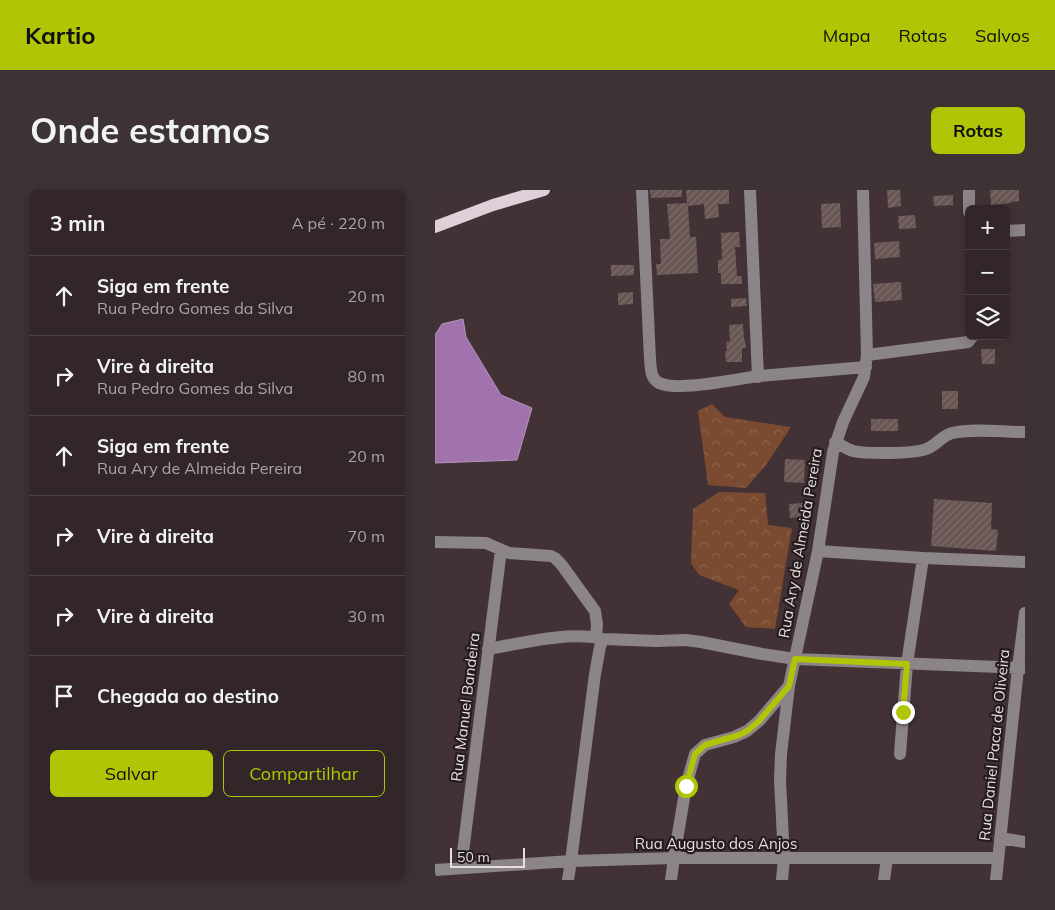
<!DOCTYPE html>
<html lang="pt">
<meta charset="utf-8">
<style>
:root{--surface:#322628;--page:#3d3234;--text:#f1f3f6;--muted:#a8a5a8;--line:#4d4345;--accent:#afc506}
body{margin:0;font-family:Mulish,sans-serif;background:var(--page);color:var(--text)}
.controls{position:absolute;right:15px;top:15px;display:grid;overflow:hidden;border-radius:8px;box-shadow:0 2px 12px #0003}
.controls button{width:45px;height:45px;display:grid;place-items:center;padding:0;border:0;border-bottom:1px solid var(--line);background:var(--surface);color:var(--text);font:25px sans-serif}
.scale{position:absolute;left:15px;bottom:12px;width:75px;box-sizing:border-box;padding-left:5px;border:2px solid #e8dddf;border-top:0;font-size:14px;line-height:18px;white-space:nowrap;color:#e8dddf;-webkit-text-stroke:4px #241c1e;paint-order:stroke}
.stop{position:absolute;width:15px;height:15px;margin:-11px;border:4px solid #afc506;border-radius:50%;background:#fff}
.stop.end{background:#afc506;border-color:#fff;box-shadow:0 1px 5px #0008}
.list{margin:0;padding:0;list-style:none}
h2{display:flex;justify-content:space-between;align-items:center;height:65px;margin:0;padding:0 20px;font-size:21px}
h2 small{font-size:16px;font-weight:400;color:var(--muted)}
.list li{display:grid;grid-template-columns:32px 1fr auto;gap:15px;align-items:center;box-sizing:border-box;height:80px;padding:0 20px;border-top:1px solid var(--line)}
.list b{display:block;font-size:19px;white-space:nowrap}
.list p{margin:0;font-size:16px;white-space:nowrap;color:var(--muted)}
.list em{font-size:16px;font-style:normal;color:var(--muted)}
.actions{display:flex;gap:10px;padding:15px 20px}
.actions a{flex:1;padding:11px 0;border:1px solid var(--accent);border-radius:8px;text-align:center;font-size:18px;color:var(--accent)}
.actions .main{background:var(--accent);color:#111}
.icon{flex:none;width:28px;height:28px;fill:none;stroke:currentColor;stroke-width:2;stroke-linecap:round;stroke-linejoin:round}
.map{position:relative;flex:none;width:590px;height:690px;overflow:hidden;border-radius:8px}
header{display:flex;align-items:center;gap:30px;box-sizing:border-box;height:70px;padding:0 25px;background:var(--accent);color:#111}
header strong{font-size:24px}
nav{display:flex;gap:28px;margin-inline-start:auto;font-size:18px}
.intro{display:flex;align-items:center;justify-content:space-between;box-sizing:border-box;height:120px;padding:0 30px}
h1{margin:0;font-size:35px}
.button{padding:12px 22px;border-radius:8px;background:var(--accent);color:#111;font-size:18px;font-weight:700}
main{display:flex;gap:30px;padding:0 30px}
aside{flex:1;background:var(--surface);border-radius:8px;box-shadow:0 2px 12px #0003}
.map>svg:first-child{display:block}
.forest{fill:url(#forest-crowns)}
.water{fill:#a173ad;stroke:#b693bc}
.building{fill:url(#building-hatch)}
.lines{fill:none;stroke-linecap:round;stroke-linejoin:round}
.minor{stroke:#8b8488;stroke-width:12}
.major{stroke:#ded0d8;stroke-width:12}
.route{stroke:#afc506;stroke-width:6}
.labels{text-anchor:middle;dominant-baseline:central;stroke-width:4.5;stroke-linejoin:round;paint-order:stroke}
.street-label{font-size:15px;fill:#e8dddf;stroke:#241c1e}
</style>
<header>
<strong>Kartio</strong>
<nav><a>Mapa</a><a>Rotas</a><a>Salvos</a></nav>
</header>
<div class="intro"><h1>Onde estamos</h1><a class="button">Rotas</a></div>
<main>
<aside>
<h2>3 min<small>A pé · 220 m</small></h2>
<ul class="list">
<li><svg class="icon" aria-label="ahead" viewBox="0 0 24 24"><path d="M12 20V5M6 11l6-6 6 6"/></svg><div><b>Siga em frente</b><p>Rua Pedro Gomes da Silva</p></div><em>20 m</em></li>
<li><svg class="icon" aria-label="right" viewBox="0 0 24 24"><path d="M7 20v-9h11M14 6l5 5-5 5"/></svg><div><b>Vire à direita</b><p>Rua Pedro Gomes da Silva</p></div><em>80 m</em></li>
<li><svg class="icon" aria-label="ahead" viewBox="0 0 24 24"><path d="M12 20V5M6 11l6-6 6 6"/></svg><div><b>Siga em frente</b><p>Rua Ary de Almeida Pereira</p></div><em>20 m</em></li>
<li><svg class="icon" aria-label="right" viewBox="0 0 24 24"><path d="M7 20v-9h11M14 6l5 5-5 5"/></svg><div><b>Vire à direita</b></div><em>70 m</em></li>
<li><svg class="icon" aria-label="right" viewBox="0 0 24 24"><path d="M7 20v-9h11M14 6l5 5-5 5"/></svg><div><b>Vire à direita</b></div><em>30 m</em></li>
<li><svg class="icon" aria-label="arrive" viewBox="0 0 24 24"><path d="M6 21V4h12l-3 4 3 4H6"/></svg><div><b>Chegada ao destino</b></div></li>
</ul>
<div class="actions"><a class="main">Salvar</a><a>Compartilhar</a></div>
</aside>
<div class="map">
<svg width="590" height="690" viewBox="0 0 590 690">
<defs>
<pattern id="forest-crowns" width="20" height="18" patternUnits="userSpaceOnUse" patternTransform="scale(1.25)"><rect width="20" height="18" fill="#7a4b30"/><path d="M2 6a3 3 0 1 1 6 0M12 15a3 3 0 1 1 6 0" fill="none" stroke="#8d644e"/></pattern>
<pattern id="building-hatch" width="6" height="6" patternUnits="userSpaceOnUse" patternTransform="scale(1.25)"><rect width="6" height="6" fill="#675653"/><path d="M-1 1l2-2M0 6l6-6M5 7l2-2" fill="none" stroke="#7d6e6b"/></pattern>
</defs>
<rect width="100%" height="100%" fill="#423236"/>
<path class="forest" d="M 277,214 L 290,227 L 356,237 L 331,275 L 311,298 L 273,295 L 263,221 Z
M 284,302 L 330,303 L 333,335 L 357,338 L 340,439 L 311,437 L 294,414 L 304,400 L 264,385 L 256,373 L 258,319 Z"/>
<path class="water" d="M 28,129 L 31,147 L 66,205 L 97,218 L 82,270 L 0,273 L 0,145 L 7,134 Z"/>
<path class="building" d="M 215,0 L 247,0 L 247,7 L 216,8 Z
M 251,0 L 294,0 L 294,14 L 283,14 L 284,27 L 270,29 L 269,14 L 253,16 L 255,47 L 261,47 L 263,83 L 222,85 L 221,74 L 226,74 L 225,49 L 235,49 L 232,14 L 252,13 Z
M 452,0 L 465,0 L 466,16 L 453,18 Z
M 555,0 L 584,0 L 584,11 L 576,12 L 576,13 L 556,15 Z
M 518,5 L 518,15 L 499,16 L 498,6 Z
M 405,13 L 406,37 L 387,38 L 386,14 Z
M 480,25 L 481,38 L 464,39 L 463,26 Z
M 304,42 L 305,57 L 300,57 L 302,86 L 307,86 L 307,94 L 286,94 L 286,83 L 283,83 L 283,70 L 287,69 L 286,43 Z
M 464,51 L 465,67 L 440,69 L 439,53 Z
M 176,75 L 199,75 L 199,85 L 176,86 Z
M 466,92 L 467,110 L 440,112 L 438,94 Z
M 198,102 L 198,114 L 183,115 L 183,103 Z
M 311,108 L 312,116 L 296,117 L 296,109 Z
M 308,134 L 309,150 L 310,150 L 311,158 L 307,158 L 307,172 L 291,172 L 290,161 L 292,161 L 291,152 L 295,151 L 294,135 Z
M 546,159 L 560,159 L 560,174 L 547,174 Z
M 507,201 L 523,201 L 523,219 L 507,219 Z
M 436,229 L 463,229 L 463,241 L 436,241 Z
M 350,269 L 370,270 L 369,293 L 349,292 Z
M 499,309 L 557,313 L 556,339 L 563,340 L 561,361 L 496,356 Z
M 369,313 L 370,327 L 355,328 L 354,314 Z"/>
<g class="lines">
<path class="minor" d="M 207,0 L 215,169 C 216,178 215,188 224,193 C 243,202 301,189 324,186 C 359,183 396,180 431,177
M 315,0 L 323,187
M 534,0 L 534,22
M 571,41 L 590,40
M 432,165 L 526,153 L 533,152 L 538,146
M 400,252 C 406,255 412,259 418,261 C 431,264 478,264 491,259 C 501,256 506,246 517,243 C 540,238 566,242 590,242
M 0,352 L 51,353 L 74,363 L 116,366 L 120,368 L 126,374 L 160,421 L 162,434 L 161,447
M 383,361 L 488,368 L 590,372
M 53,459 C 88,453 133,441 168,449
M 465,564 L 472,474 L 488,368
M 565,648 L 590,652
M 26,678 L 66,360
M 0,680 L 136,671 L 239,668 L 563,668
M 133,690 L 136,671 L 160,484 L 165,457 L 168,449 L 222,451 L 251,450 L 266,452 L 327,464 L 360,469 L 590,478
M 236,690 L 239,668 L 251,596 L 260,564 L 270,555 L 299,547 L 312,541 L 324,531 L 354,496
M 347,690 L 349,668 L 345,590 L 346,564 L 354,496 L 383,361 L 398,262 L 408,232 L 429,187 L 432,165 L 428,0
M 449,690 L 452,668
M 561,690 L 583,478 L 590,423"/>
<path class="major" d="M 0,37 L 58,15 L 109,0"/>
</g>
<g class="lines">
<path class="route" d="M 251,596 L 260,564 L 270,555 L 304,545 L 312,541 L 324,531 L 354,496 L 360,469 L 472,474 L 468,522"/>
</g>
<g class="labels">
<g class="street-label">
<text transform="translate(365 353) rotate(-80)">Rua Ary de Almeida Pereira</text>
<text transform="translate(30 517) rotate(-83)">Rua Manuel Bandeira</text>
<text transform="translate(559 555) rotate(-84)">Rua Daniel Paca de Oliveira</text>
<text x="281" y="653">Rua Augusto dos Anjos</text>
</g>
</g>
</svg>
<div class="controls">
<button>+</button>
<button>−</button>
<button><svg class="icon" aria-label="layers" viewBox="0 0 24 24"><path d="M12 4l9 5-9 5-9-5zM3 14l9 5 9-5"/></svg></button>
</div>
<div class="scale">50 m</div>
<div class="stop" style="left:251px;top:596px"></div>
<div class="stop end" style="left:468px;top:522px"></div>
</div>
</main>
